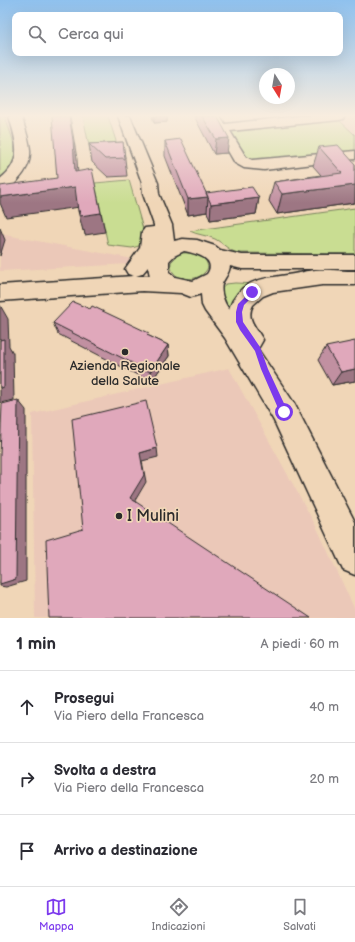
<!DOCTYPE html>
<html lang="it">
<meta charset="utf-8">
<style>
:root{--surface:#fff;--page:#f7f7f7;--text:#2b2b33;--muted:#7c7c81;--line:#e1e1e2;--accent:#7c3aed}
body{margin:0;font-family:"Balsamiq Sans",sans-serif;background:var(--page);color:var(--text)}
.compass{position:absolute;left:259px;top:68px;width:36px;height:36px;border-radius:50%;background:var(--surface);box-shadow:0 4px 16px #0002;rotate:169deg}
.stop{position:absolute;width:12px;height:12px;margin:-9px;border:3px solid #7c3aed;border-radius:50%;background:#fff}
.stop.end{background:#7c3aed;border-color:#fff;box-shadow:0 1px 4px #0008}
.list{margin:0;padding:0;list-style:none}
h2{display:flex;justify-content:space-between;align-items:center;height:52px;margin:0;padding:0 16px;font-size:17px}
h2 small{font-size:13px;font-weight:400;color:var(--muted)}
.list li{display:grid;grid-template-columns:26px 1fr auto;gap:12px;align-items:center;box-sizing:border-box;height:72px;padding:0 16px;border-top:1px solid var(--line)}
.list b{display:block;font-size:15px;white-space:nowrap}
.list p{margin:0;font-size:13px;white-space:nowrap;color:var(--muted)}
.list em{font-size:13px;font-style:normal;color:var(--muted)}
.icon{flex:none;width:22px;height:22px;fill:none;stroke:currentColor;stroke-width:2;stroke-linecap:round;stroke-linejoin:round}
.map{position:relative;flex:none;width:355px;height:618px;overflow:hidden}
.search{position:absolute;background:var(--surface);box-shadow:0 4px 16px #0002;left:12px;right:12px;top:12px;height:44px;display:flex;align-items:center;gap:10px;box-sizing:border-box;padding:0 14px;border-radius:8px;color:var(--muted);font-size:15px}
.sheet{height:268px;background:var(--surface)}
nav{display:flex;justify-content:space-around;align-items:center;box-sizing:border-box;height:56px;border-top:1px solid var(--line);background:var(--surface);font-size:11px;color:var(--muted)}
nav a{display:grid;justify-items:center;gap:2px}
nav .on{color:var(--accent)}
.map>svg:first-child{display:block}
.built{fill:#ebc8b8}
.green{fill:#c9dd92;stroke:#7a845e}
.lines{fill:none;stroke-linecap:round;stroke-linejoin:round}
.minor-casing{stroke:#2b2b2b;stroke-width:3}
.minor{fill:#f0d6b7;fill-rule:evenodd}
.wall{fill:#c190a1;stroke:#2b2b2b}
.shaded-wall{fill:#9d7683;stroke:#2b2b2b}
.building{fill:#e0a8bb;stroke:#2b2b2b}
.route{fill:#7c3aed}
.poi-dot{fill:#2b2b2b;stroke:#f0d6b7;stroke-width:1.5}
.labels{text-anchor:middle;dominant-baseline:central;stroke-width:3.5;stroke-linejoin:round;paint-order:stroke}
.poi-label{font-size:13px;fill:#2b2b2b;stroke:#f0d6b7}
.near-poi-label{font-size:16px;fill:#2b2b2b;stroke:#f0d6b7;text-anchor:start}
</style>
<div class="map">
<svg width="355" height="618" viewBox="0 0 355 618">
<rect width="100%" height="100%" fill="#f0d6b7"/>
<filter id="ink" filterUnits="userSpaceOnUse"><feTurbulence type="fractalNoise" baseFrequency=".025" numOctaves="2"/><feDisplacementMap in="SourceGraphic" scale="8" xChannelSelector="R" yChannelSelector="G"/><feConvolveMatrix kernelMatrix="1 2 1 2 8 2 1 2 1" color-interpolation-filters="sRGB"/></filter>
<g filter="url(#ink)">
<path class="built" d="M 355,117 L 355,135 L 338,119 Z
M 0,234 L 128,258 L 133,260 L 130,264 L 0,271 Z
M 229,368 L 317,528 L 355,610 L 355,618 L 35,618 L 32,414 Z"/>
<path class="green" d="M 0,116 L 5,116 C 14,146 24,156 0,181 Z
M 83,116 L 108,116 L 122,160 L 92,161 Z
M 338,119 L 355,135 L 355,151 L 249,162 L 229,130 Z
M 129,180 L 145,236 L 142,245 L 132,248 L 108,245 L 95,183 Z
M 355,208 L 355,254 L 238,253 C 229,251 223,243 215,239 C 207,235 197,235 190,231 Z
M 183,253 C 194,252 206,255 208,267 C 202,284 168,283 171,262 L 178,255 Z
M 235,283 L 260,284 L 232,316 L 221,297 L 220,288 L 226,284 Z"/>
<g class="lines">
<defs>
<path id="minor" d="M 9,116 L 21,116 C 29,141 38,159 18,180 C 13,186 7,190 0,192 L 0,179 C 24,161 16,141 9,116 Z
M 118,116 L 130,116 L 158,183 L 159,194 L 172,225 L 174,241 L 183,239 L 197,240 L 215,246 L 220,250 L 242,255 L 355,255 L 355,269 L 242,269 L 230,266 C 229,274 225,277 222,284 C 220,292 224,303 229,309 C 241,275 270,279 299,273 C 302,273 305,271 308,271 C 323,268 340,271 355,271 L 355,285 L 322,285 L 273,292 L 263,296 L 253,305 C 245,319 257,328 263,340 L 259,347 L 257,348 L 294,403 L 355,522 L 355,575 L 343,570 L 274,421 L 225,338 L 205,311 L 202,305 L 201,294 L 191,297 L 181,293 L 142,291 L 0,301 L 0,285 L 134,276 L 128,274 L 125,269 L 140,248 L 142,232 L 145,228 L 154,227 L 154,225 L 143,194 L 142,183 ZM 184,251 C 194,253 218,258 207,274 L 193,281 L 175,277 L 169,272 L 169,261 L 174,256 ZM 148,267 L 150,276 L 136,276 L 142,274 Z
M 208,116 L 220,116 L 225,124 L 299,116 L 345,116 L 343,119 L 339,120 L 230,131 L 246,157 L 252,160 L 355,151 L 355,159 L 264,170 L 244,168 L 235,163 Z"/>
</defs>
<use href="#minor" class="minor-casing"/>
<use href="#minor" class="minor"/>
</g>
<path class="wall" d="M 152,116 L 167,116 L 167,122 L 154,123 Z
M 194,116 L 217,116 L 227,153 L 214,154 Z
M 165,141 L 206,193 L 259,198 L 256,214 L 210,220 L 207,212 L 188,215 L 165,156 Z
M 123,142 L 127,176 L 108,177 L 92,162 L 89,144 Z
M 319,147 L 355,164 L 355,202 L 354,203 L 277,214 L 269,201 L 274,182 L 321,175 L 313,166 Z
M 53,323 L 149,336 L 168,345 L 169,356 L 151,382 L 58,334 Z
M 326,347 L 355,381 L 332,385 L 318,360 Z"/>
<path class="shaded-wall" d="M 69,116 L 70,116 L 77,159 L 79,191 L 75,172 Z
M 154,116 L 167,116 L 167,122 L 154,123 Z
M 229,138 L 227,153 L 214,154 L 216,139 Z
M 355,185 L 355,202 L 354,203 L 277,214 L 282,194 Z
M 75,187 L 80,207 L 6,217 L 0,203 L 0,197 Z
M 208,197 L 207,212 L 188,215 L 188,199 Z
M 259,198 L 256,214 L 210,220 L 211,204 Z
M 78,211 L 80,211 L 101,213 L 105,232 L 85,235 L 84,230 L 83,231 Z
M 0,228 L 5,240 L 0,256 Z
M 0,305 L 8,319 L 9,346 L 13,353 L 14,400 L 0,403 Z
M 168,345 L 169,356 L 151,382 L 150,372 Z
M 355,369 L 355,381 L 332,385 L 341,372 Z
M 18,400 L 26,410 L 26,581 L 6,587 L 0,586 L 0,584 Z
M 157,448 L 158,457 L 142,461 L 146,482 L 133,504 L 130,498 L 140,453 Z"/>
<path class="building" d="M 52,116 L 69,116 L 73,140 L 75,172 L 92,169 L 101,213 L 80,216 L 80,211 L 78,211 L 75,187 L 0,197 L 0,186 L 57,178 Z
M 202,116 L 217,116 L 229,138 L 216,139 Z
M 181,139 L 208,197 L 188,199 L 165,141 Z
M 123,142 L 125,158 L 105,159 L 89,144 Z
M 338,145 L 355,164 L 355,185 L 282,194 L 274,182 L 342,173 L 319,147 Z
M 252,187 L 259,198 L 211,204 L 206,193 Z
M 73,302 L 90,309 L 92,306 L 149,333 L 147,335 L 168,345 L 150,372 L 53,323 Z
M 4,339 L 4,387 L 0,388 L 0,340 Z
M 355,341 L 355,369 L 341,372 L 326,347 Z
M 18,400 L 16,579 L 0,584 L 0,455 L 2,404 Z
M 146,401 L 157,448 L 140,453 L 144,475 L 130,498 L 311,618 L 49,618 L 46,540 L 83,529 L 72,419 Z"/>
</g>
<linearGradient id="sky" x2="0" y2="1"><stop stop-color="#8fc1ee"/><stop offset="0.57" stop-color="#f8eddf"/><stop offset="1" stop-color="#f8eddf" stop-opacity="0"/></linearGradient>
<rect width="355" height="203" fill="url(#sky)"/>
<path class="route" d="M 252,290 L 256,292 L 255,294 L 244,305 L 242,312 L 243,322 L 260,347 L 268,369 L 288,412 L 284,416 L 281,415 L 261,369 L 255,351 L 240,330 L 236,322 L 236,312 L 238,304 Z"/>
<g class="poi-dot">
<circle cx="125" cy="352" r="4"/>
<circle cx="119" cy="516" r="4"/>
</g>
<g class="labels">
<g class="poi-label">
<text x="125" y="366">Azienda Regionale<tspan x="125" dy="15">della Salute</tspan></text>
</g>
<g class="near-poi-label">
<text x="127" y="516">I Mulini</text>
</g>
</g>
</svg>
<svg class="compass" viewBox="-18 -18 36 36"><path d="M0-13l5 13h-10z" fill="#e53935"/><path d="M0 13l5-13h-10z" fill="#7c7c81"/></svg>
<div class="stop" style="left:284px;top:412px"></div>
<div class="stop end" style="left:252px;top:292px"></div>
<div class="search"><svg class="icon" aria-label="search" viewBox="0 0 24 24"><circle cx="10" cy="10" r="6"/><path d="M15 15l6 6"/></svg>Cerca qui</div>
</div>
<section class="sheet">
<h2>1 min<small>A piedi · 60 m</small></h2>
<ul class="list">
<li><svg class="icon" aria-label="ahead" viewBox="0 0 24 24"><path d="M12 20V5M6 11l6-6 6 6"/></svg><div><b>Prosegui</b><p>Via Piero della Francesca</p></div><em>40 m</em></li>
<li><svg class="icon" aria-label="right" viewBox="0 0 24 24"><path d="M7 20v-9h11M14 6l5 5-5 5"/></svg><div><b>Svolta a destra</b><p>Via Piero della Francesca</p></div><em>20 m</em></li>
<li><svg class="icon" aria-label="arrive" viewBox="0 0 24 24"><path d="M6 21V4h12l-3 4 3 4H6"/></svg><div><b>Arrivo a destinazione</b></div></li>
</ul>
</section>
<nav>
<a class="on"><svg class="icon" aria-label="map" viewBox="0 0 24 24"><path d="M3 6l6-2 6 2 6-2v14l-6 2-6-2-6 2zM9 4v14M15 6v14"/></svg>Mappa</a>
<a><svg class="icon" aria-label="directions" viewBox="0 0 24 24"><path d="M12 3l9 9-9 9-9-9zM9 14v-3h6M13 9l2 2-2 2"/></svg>Indicazioni</a>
<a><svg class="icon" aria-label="saved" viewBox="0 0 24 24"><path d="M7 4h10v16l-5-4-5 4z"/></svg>Salvati</a>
</nav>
